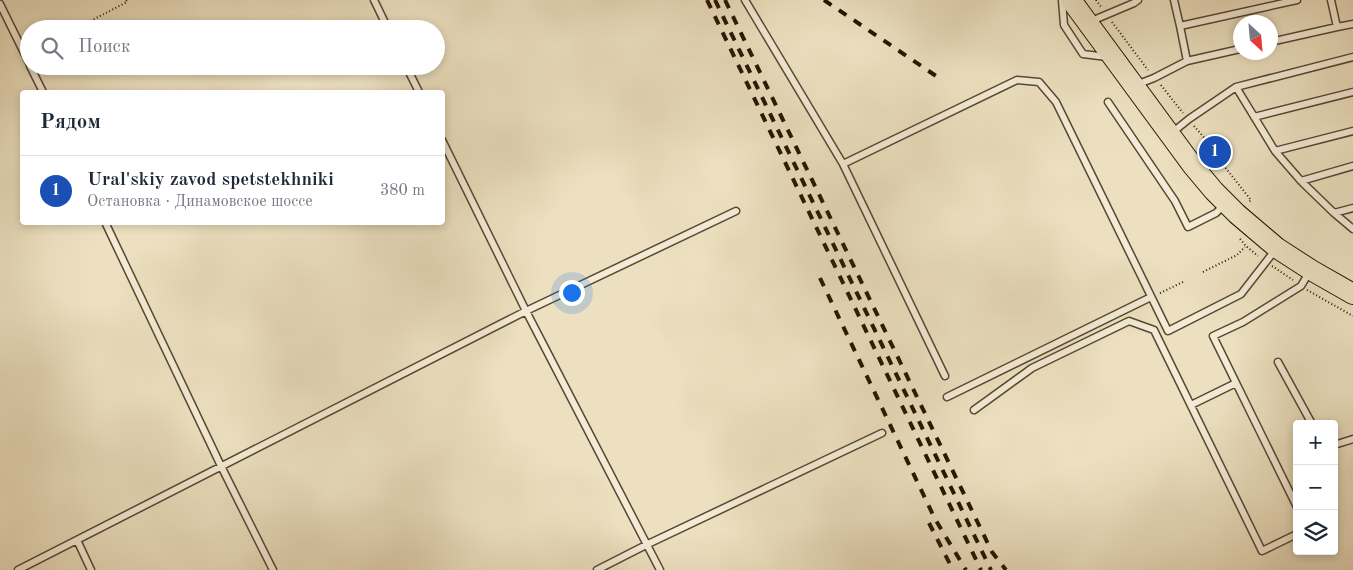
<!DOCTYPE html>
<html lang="ru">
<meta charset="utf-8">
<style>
:root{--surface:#fff;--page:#f6f6f7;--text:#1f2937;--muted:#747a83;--line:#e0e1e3;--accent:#8f2418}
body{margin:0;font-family:"Old Standard TT",serif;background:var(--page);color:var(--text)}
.controls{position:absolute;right:15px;bottom:15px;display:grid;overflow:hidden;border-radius:5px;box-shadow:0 2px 8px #0003}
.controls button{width:45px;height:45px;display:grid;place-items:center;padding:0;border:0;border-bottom:1px solid var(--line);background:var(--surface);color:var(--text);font:25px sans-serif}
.compass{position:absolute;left:1233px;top:15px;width:45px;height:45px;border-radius:50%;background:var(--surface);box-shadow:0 2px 8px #0003;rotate:154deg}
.you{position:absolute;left:571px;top:292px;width:18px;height:18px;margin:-12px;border:4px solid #fff;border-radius:50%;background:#1a73e8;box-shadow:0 0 0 8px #1a73e833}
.badge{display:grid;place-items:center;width:32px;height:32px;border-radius:50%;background:var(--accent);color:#fff;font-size:16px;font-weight:700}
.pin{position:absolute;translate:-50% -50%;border:2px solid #fff;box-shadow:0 1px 5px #0006}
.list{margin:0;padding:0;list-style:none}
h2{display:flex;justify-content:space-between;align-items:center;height:65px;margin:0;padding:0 20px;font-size:21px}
h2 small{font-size:16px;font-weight:400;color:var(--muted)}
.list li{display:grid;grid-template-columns:32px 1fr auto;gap:15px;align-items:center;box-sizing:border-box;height:70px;padding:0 20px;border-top:1px solid var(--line)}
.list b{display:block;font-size:19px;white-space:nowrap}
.list p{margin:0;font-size:16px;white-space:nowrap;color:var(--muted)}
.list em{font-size:16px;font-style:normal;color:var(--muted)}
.icon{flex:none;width:28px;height:28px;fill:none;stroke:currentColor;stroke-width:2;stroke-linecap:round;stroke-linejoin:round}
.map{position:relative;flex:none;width:1353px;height:570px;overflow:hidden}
.search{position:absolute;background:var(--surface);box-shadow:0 2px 8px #0003;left:20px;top:20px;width:425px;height:55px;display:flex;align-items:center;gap:12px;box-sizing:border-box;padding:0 18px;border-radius:28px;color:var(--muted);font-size:19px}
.panel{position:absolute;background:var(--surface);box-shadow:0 2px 8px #0003;left:20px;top:90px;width:425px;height:135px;border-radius:5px}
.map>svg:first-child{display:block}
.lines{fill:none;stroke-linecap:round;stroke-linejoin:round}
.service-casing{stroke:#584730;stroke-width:9}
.primary-casing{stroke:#261400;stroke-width:22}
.path{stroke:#261400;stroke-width:2;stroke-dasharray:1 2.5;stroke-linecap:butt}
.service{stroke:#f3ebd6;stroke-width:6}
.primary{stroke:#ece0c0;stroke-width:20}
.rail{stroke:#261400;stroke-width:4;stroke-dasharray:9 9;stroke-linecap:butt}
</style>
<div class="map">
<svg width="1353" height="570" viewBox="0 0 1353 570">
<rect width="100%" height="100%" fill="#ece0c0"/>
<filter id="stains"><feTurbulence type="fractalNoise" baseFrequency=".004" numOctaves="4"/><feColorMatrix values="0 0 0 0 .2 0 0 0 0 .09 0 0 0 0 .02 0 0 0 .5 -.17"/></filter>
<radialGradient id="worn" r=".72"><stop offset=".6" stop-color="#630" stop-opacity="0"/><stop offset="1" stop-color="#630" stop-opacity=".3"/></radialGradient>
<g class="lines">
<defs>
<path id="service" d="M 374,0 L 388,29
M 745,0 L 843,164 L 945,376
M 1062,0 L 1064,25 L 1083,54 L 1107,57
M 1174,0 L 1180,26 L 1297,0
M 0,4 L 29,63
M 1089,22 L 1134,3 L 1138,0
M 1180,26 L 1187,61
M 1337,27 L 1353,24
M 1270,42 L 1337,27 L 1331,0
M 30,66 L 43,92
M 406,66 L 419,92
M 1136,85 L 1154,78 L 1187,61 L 1240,49
M 1236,87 L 1275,151 L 1301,181 L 1334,213 L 1353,229
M 1108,102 L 1175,201 L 1188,227 L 1216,213 L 1224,205
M 1254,117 L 1353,92
M 1173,132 L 1189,119 L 1236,87 L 1353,57
M 442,140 L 526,311 L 660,570
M 1275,151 L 1353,131
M 843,164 L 1017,80 L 1039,82 L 1056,102 L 1168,331 L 1241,294 L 1276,249
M 1301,181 L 1353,166
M 1334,213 L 1353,208
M 105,222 L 221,466 L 273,570
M 1278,362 L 1312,424
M 947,397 L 1151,297
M 1191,405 L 1236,383
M 974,410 L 1032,368 L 1129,321 L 1154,330 L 1262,551 L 1297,534
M 1334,445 L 1353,439
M 1297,507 L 1213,336 L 1243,322 L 1301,286 L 1310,271
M 77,540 L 91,570
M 18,570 L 526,311 L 736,211
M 597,570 L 648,544 L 882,433"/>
<path id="primary" d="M 1071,0 L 1193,166 L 1214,191 L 1237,214 L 1277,248 L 1311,270 L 1353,294"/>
</defs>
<use href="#service" class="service-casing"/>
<use href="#primary" class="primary-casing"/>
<path class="path" d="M 1096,0 L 1102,8
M 1112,22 L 1148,70
M 75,29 L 127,2 L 126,0
M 1161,85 L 1183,113
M 1194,126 L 1208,142 L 1221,162 L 1251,200 L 1248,203
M 1240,239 L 1246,246 L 1258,256
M 1272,266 L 1293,280
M 1203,272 L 1237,255 L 1245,247
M 1307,290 L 1353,316
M 1160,293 L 1183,282"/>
<use href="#service" class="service"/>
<use href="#primary" class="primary"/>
<path class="rail" d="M 707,0 L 981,570
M 715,0 L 991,570
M 725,0 L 992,552 L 1006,570
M 824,0 L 939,78
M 820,278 L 935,519 L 966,570
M 929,523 L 953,570"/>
</g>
<rect width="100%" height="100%" filter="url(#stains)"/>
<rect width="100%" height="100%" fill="url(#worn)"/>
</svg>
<div class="controls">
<button>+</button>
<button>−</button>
<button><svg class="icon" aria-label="layers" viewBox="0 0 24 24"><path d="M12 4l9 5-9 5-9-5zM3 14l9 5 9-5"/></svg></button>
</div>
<svg class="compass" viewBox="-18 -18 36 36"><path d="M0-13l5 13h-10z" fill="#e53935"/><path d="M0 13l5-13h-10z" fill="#747a83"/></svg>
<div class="you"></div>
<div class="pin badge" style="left:1215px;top:152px;background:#1a4fb4">1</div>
<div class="search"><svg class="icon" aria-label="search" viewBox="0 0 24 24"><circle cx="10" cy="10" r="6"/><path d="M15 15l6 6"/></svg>Поиск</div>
<section class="panel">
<h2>Рядом<small></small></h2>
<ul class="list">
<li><span class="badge" style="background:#1a4fb4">1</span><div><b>Ural'skiy zavod spetstekhniki</b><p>Остановка · Динамовское шоссе</p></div><em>380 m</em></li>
</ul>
</section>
</div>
